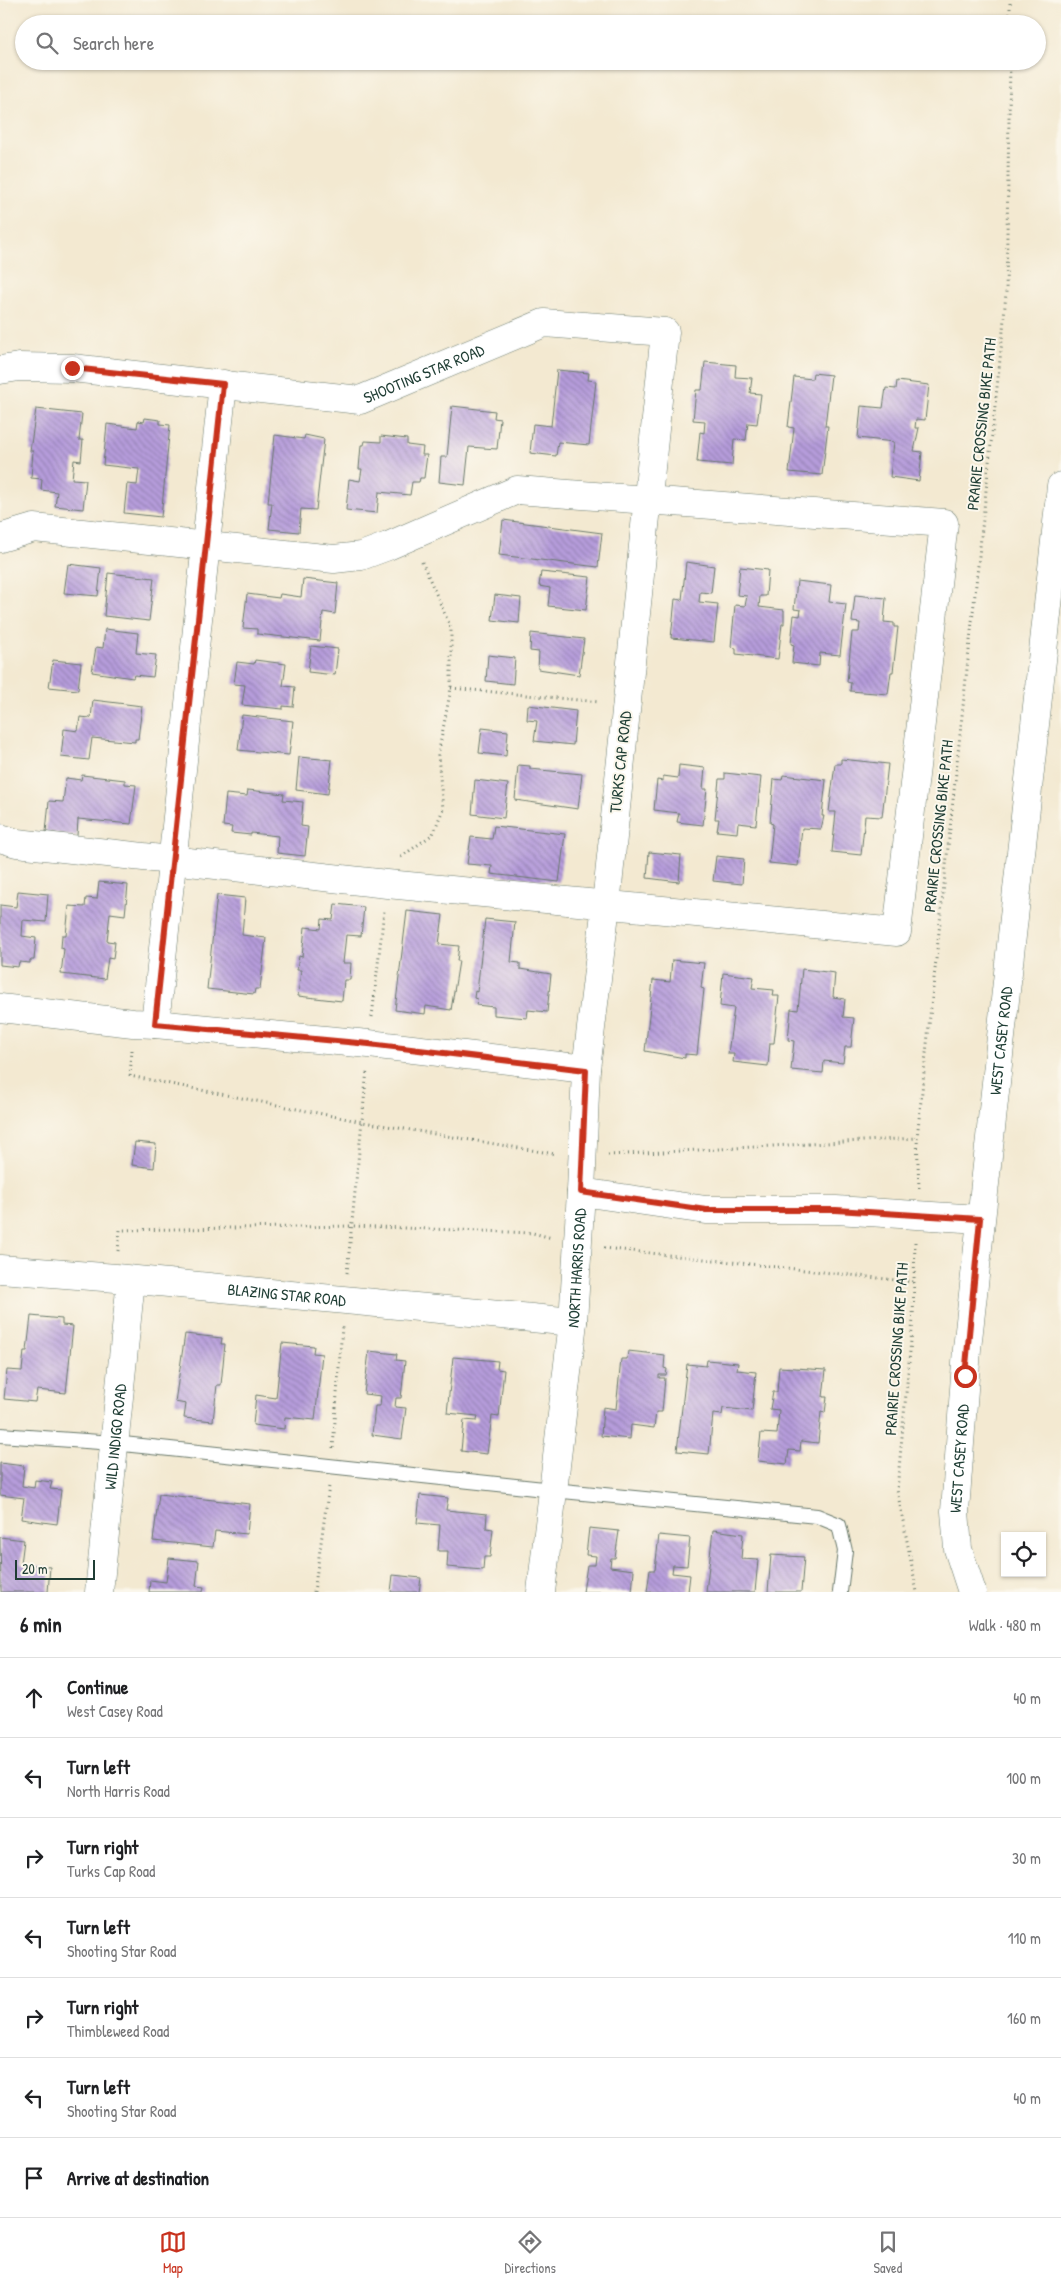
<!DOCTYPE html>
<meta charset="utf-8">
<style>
:root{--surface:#fff;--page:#f6f6f6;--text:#202124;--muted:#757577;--line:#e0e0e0;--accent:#c8321e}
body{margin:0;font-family:"Patrick Hand",sans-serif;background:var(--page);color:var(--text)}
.controls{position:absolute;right:15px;bottom:15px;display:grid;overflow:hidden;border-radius:0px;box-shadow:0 1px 4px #0004}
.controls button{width:45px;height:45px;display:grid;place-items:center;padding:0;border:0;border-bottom:1px solid var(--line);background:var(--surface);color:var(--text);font:25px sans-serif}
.scale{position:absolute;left:15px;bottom:12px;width:80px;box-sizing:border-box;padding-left:5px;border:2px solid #1f3d34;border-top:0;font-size:14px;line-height:18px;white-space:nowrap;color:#1f3d34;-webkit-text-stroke:4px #fbf7ec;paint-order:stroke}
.stop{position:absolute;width:15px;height:15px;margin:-11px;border:4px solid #c8321e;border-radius:50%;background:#fff}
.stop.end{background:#c8321e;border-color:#fff;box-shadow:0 1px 5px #0008}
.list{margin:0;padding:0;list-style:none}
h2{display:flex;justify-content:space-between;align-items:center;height:65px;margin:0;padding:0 20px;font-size:21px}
h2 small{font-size:16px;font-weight:400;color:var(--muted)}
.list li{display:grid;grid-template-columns:32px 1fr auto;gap:15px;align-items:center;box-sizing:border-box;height:80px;padding:0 20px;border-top:1px solid var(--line)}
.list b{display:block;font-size:19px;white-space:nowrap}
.list p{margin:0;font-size:16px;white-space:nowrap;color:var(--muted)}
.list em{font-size:16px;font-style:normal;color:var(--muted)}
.icon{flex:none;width:28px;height:28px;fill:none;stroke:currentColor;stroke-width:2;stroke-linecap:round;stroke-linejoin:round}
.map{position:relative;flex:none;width:1061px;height:1592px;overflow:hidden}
.search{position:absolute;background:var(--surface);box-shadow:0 1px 4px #0004;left:15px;right:15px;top:15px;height:55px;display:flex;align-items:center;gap:12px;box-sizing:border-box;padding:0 18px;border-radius:28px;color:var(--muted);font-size:19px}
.sheet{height:625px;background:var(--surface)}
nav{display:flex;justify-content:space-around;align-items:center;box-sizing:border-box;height:70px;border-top:1px solid var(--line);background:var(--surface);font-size:14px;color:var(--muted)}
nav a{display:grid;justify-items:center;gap:2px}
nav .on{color:var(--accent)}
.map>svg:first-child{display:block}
.building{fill:url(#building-back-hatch)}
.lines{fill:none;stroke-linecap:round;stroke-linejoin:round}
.service-casing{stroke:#69796b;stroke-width:16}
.minor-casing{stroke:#69796b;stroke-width:29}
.secondary-casing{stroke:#69796b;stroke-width:29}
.path{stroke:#69796b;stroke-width:3;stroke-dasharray:1 4;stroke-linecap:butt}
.service{stroke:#fff;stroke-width:14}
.minor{stroke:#fff;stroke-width:28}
.secondary{stroke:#fff;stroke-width:28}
.route{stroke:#c8321e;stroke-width:6}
.labels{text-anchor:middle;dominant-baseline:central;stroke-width:4;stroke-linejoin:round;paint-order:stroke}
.street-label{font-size:16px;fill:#1f3d34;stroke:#fbf7ec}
</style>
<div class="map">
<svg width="1061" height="1592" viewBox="0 0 1061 1592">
<defs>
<pattern id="building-back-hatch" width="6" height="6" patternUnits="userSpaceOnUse" patternTransform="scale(1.25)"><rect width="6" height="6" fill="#b69cdb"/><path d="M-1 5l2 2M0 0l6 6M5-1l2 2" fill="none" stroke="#9380b2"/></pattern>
</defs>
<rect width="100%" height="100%" fill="#fbf7ec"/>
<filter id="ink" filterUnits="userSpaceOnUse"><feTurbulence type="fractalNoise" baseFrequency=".02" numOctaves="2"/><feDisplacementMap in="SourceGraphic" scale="10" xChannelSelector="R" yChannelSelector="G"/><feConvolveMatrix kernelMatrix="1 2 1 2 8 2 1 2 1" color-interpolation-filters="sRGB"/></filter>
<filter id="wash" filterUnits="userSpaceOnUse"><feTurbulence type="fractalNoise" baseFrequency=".0096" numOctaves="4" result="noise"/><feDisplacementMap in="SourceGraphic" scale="20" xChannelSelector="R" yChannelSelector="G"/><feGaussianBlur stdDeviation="1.12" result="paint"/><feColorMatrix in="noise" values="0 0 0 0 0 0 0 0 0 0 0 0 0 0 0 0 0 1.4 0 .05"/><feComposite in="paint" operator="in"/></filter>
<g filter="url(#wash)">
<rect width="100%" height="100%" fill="#f3e9d1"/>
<g id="blocks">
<path class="building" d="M 705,362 L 736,365 L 735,377 L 752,378 L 750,393 L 761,394 L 757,424 L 748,423 L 746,440 L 734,439 L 732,465 L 697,462 L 700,432 L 704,433 L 705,421 L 693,420 L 696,390 L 702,390 Z
M 557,370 L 589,373 L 588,380 L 596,381 L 589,445 L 558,442 L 556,456 L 530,453 L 533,424 L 551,426 Z
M 813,373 L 831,375 L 825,426 L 828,426 L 822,475 L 789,472 L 794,428 L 788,427 L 794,377 L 812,379 Z
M 897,381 L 929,385 L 925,420 L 916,419 L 915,428 L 919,428 L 914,451 L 922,452 L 919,481 L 890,477 L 894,442 L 858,438 L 861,406 L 883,408 L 886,388 L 896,389 Z
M 452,406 L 495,411 L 494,418 L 500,419 L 497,449 L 469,447 L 465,485 L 439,482 L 441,457 L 447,457 Z
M 36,409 L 82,414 L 79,440 L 83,440 L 81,461 L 74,460 L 72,479 L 86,480 L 83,509 L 55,506 L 57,492 L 41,490 L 42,479 L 31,478 L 33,451 L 30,451 Z
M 145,418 L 160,420 L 160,424 L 170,425 L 161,517 L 124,513 L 127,484 L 137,485 L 139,469 L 103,465 L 107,424 L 137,428 L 138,421 L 144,422 Z
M 275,435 L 304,439 L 305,435 L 324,439 L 316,510 L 301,509 L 299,532 L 269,529 L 272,503 L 268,503 Z
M 381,436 L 407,439 L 407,445 L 423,447 L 422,455 L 427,455 L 424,478 L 420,478 L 419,482 L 412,482 L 410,495 L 379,492 L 377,513 L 346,510 L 349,479 L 360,481 L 362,469 L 359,469 L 361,445 L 364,445 L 365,441 L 381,442 Z
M 503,520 L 602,533 L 598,567 L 499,555 Z
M 686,562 L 714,566 L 711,593 L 700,592 L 699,602 L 718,604 L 714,642 L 671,638 L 675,599 L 682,600 Z
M 68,564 L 101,568 L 98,596 L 64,593 Z
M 740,567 L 768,570 L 766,596 L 760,596 L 759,607 L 784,610 L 784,624 L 782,624 L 778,659 L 736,654 L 736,648 L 731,647 L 735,605 L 745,606 L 747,596 L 737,595 Z
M 541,572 L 590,577 L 586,610 L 548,606 L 550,588 L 539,586 Z
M 108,573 L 154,578 L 149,621 L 104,616 Z
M 303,579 L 338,583 L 335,614 L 323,612 L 320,641 L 257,634 L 257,629 L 243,628 L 247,594 L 279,598 L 280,594 L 301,597 Z
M 797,581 L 831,585 L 829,602 L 846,604 L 840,655 L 820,653 L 819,666 L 792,663 L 794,645 L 791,644 L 794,615 L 800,616 L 801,610 L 794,609 Z
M 495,595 L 521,598 L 519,623 L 492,620 Z
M 855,595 L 886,598 L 884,622 L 894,623 L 894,627 L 898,627 L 893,672 L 891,672 L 888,694 L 850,691 L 851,683 L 847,682 L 852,632 L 859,632 L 860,623 L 852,622 Z
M 105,629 L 138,633 L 136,653 L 156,655 L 153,677 L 134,675 L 133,678 L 92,672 L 96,647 L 103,648 Z
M 531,633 L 584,639 L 579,675 L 538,669 L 539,652 L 530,651 Z
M 311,646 L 338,649 L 335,675 L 308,672 Z
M 488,655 L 515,658 L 513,684 L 486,681 Z
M 53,660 L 81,663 L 78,690 L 49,687 Z
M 255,660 L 286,664 L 283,686 L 295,687 L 293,707 L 283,706 L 283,709 L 242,705 L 245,685 L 234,684 L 237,662 L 254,664 Z
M 93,700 L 142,706 L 138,739 L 135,739 L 135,742 L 92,738 L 89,760 L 61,757 L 64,729 L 78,731 L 80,717 L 91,718 Z
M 528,705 L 576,711 L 573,745 L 534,741 L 537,721 L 527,720 Z
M 242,715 L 293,721 L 289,755 L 238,750 Z
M 482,728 L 508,731 L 506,756 L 479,753 Z
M 299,757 L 332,760 L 328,794 L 296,790 Z
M 841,759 L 888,764 L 882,817 L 865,816 L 861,855 L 832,852 L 836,812 L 829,812 L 835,764 L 841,764 Z
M 518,765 L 530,766 L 530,769 L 582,774 L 578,809 L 515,800 Z
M 679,765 L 705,768 L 703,789 L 707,789 L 703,825 L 677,822 L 679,813 L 654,810 L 657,780 L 663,781 L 663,776 L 678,778 Z
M 725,773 L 761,777 L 756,825 L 738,823 L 737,833 L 717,831 L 719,819 L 715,819 L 719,779 L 725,779 Z
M 82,775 L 125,780 L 125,784 L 136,785 L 131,824 L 78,819 L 77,836 L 46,832 L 49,801 L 63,802 L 66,778 L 81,780 Z
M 783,775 L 826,780 L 822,816 L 824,816 L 821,829 L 802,828 L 798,866 L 769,863 L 773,824 L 770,823 L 774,779 L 782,780 Z
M 475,780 L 508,784 L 504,818 L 472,814 Z
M 248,790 L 284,794 L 283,800 L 303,802 L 301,826 L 308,827 L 305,856 L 277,853 L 278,836 L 251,833 L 251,835 L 231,833 L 232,827 L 223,826 L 226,794 L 247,796 Z
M 494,826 L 565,834 L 559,882 L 491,874 L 492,866 L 467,864 L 471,837 L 492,839 Z
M 649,852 L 681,855 L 679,882 L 647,878 Z
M 716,856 L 744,859 L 742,884 L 713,881 Z
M 99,882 L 128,885 L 125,915 L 110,913 L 107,941 L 115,942 L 113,959 L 108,958 L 105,979 L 61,974 L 64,949 L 61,948 L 62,935 L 66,935 L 69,906 L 85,907 L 86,898 L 97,899 Z
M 18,891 L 48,894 L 46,922 L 23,920 L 22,936 L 36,938 L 34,960 L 30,960 L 30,963 L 19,962 L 18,967 L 0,965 L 0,905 L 16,907 Z
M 217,895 L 245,898 L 242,935 L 266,938 L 260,989 L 255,989 L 254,994 L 207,989 Z
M 335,904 L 364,907 L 361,936 L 346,935 L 343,963 L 351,963 L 350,980 L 344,980 L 342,1001 L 298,996 L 301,970 L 297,970 L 299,956 L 302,957 L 305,927 L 321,929 L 322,919 L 333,920 Z
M 407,911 L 443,915 L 439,944 L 459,946 L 457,961 L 459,961 L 451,1010 L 426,1006 L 425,1014 L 395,1010 Z
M 485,919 L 515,922 L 511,962 L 520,963 L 520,969 L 551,974 L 547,1012 L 528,1010 L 527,1018 L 494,1015 L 494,1007 L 476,1005 L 477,999 L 474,998 L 475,991 L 477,992 Z
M 672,960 L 704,963 L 701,988 L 704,989 L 697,1055 L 685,1054 L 685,1058 L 645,1051 L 653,980 L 670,982 Z
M 802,969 L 835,973 L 833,997 L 845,999 L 843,1017 L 854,1018 L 851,1047 L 845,1047 L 843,1063 L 824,1061 L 823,1073 L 791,1070 L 794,1041 L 788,1040 L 791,1009 L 798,1010 Z
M 723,973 L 754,977 L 752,988 L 774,990 L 773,996 L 779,996 L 774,1043 L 770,1043 L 768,1066 L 733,1062 L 734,1054 L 728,1054 L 734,1008 L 720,1006 Z
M 135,1142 L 156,1144 L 154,1168 L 132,1165 Z
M 31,1316 L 62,1319 L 62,1325 L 73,1326 L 66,1393 L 37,1390 L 35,1402 L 4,1399 L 7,1370 L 22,1371 L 24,1351 L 27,1351 Z
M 185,1334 L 222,1338 L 221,1344 L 225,1344 L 221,1385 L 217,1385 L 213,1421 L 184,1418 L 186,1404 L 175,1402 Z
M 282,1343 L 314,1346 L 313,1353 L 322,1354 L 315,1420 L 285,1417 L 284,1429 L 253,1425 L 256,1395 L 276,1398 Z
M 369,1351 L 397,1354 L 396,1360 L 405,1361 L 401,1398 L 396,1398 L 395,1407 L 406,1408 L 402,1439 L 372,1435 L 375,1406 L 380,1406 L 381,1396 L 364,1394 Z
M 628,1351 L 665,1355 L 664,1368 L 667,1369 L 666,1375 L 659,1375 L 659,1378 L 665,1378 L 662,1412 L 656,1412 L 654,1428 L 631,1425 L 630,1439 L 601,1436 L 603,1407 L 616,1409 L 621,1359 L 627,1359 Z
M 453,1357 L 498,1361 L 497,1369 L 504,1370 L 499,1417 L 492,1416 L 487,1454 L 461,1451 L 464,1420 L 477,1421 L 478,1416 L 447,1413 Z
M 707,1360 L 738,1363 L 737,1370 L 756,1372 L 752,1411 L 723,1408 L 722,1415 L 713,1414 L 709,1454 L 677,1451 L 687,1364 L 706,1366 Z
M 779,1367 L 826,1370 L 823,1397 L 827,1397 L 825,1413 L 821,1412 L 818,1443 L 801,1441 L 800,1451 L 789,1450 L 787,1464 L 758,1461 L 761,1433 L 777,1434 L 779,1410 L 770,1409 L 773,1392 L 777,1392 Z
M 0,1463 L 24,1466 L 22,1486 L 34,1488 L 35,1480 L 52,1482 L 50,1489 L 61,1490 L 57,1524 L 21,1519 L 24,1498 L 0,1495 Z
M 159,1494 L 250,1504 L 247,1534 L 215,1531 L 213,1547 L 153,1541 Z
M 420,1495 L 448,1498 L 446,1510 L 487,1514 L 486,1528 L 493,1529 L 490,1557 L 484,1557 L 483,1570 L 447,1567 L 448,1551 L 438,1551 L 440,1525 L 417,1523 Z
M 589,1528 L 619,1531 L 615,1558 L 611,1558 L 610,1567 L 634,1570 L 632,1592 L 583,1592 L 587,1565 L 595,1565 L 596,1556 L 586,1555 Z
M 713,1530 L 743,1534 L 741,1559 L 758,1560 L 755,1592 L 706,1592 Z
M 659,1535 L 690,1538 L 687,1566 L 673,1565 L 672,1573 L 690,1575 L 688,1592 L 647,1592 L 650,1570 L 655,1570 Z
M 0,1537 L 24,1540 L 21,1564 L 50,1567 L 48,1592 L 1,1592 Z
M 771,1555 L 804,1557 L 801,1592 L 768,1592 Z
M 169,1558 L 199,1561 L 196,1586 L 204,1587 L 203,1592 L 149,1592 L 150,1580 L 166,1582 Z
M 393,1575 L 421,1578 L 419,1592 L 391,1592 Z"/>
</g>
</g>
<g filter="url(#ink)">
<use href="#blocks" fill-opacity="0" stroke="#69796b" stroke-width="1"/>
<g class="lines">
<defs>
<path id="service" d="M 0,1435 L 114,1443 L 553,1490 L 817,1516 L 839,1525 L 845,1551 L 840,1592"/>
<g id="minor">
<path id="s1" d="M 0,370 L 19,367 L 72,368 L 360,400 L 544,323 L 665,332 L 606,905 L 586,1069 L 581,1192"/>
<path d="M 0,538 L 34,528 L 334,559 L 361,556 L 388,546 L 517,490 L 944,523 L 897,932 L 387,884 L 17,843 L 0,838"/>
<path d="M 0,1008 L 133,1023 L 155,1024 L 369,1044 L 586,1069"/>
<path d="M 155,1024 L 223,384"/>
<path id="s2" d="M 0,1269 L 116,1278 L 573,1322"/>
<path id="s3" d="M 99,1592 L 131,1280"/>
<path id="s4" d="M 541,1592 L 573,1322 L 581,1192 L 706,1210 L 836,1210 L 980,1219"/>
</g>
<g id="secondary">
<path id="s5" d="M 972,1592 L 958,1549 L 955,1511 L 967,1349 L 1061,486"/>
</g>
</defs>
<use href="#service" class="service-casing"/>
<use href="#minor" class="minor-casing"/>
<use href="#secondary" class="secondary-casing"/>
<path class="path" d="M 1010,24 L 1010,0
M 451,688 L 600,702
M 401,857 L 433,834 L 443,809 L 438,755 L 451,688 L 451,628 L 422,562
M 372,1017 L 384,911
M 132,1050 L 130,1076 L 363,1122 L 555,1154
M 608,1155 L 917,1138
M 919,1188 L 917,1138 L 1003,331 L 1006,292 L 1010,61
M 915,1242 L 913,1319 L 897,1490 L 917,1592
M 604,1248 L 914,1282
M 118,1251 L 120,1230 L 352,1226 L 533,1233 L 552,1238
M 347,1273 L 367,1070
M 333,1448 L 342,1327
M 314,1592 L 329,1486"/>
<use href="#service" class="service"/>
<use href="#minor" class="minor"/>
<use href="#secondary" class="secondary"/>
</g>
</g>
<g class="lines" filter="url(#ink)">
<path class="route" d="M 72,368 L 223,384 L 155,1024 L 369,1044 L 586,1070 L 581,1192 L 706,1210 L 836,1210 L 980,1219 L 965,1376"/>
</g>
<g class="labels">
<g class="street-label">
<text stroke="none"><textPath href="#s1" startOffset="431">SHOOTING STAR ROAD</textPath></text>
<text transform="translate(981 424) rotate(-84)">PRAIRIE CROSSING BIKE PATH</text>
<text transform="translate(620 762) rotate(-84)">TURKS CAP ROAD</text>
<text transform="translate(938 826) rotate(-84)">PRAIRIE CROSSING BIKE PATH</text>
<text stroke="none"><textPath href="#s5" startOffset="556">WEST CASEY ROAD</textPath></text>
<text stroke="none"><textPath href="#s4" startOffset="326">NORTH HARRIS ROAD</textPath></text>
<text stroke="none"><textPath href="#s2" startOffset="288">BLAZING STAR ROAD</textPath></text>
<text transform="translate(896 1349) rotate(-86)">PRAIRIE CROSSING BIKE PATH</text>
<text stroke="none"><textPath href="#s3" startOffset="156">WILD INDIGO ROAD</textPath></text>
<text stroke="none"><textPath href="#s5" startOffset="136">WEST CASEY ROAD</textPath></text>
</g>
</g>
</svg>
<div class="controls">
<button><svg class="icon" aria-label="locate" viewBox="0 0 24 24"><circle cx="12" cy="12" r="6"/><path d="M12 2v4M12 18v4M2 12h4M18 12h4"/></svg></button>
</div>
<div class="scale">20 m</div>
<div class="stop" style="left:965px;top:1376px"></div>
<div class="stop end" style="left:72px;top:368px"></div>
<div class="search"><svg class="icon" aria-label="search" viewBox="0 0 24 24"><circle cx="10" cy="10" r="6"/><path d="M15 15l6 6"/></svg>Search here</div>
</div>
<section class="sheet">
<h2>6 min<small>Walk · 480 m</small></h2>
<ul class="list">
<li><svg class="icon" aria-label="ahead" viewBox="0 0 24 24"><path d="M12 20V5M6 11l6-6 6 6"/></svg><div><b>Continue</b><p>West Casey Road</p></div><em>40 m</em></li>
<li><svg class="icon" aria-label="left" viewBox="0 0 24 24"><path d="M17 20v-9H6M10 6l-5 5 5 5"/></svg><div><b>Turn left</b><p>North Harris Road</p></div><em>100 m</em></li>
<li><svg class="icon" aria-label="right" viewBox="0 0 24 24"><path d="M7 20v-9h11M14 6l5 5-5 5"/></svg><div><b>Turn right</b><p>Turks Cap Road</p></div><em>30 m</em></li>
<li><svg class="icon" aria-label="left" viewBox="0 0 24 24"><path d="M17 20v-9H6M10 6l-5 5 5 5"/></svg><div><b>Turn left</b><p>Shooting Star Road</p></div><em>110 m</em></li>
<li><svg class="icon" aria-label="right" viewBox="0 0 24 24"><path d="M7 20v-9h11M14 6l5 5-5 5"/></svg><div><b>Turn right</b><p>Thimbleweed Road</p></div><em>160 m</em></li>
<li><svg class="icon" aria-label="left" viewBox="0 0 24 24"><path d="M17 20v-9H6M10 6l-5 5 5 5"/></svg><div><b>Turn left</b><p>Shooting Star Road</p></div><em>40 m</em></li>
<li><svg class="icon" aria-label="arrive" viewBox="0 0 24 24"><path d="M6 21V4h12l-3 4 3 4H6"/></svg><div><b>Arrive at destination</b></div></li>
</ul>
</section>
<nav>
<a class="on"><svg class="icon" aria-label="map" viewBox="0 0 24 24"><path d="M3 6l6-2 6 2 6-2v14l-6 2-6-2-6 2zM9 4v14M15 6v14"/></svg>Map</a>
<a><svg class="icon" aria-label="directions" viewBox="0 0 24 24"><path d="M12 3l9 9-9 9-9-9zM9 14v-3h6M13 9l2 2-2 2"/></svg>Directions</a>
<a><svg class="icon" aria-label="saved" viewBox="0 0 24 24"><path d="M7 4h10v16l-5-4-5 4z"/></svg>Saved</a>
</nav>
